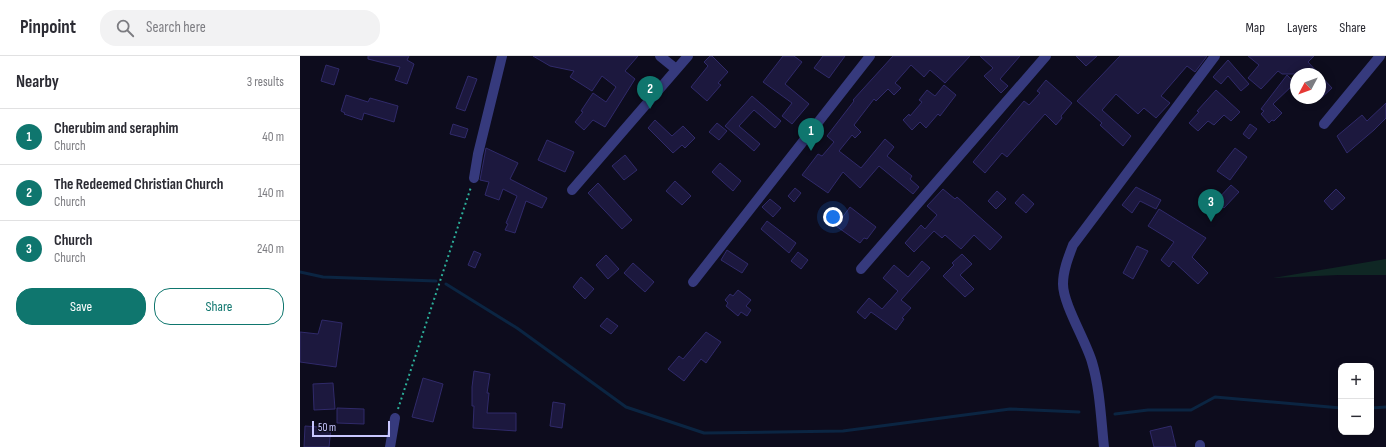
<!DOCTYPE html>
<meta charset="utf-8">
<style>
:root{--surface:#fff;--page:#f2f2f3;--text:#2b2b33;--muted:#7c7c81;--line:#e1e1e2;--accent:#0f766e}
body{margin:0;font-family:"Sofia Sans Condensed",sans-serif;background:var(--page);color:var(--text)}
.controls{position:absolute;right:12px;bottom:12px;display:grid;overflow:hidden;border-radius:8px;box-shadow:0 2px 10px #0003}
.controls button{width:36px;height:36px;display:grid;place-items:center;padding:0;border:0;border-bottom:1px solid var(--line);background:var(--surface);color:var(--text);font:20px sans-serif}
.compass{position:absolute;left:990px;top:12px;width:36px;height:36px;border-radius:50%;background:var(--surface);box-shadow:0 2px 10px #0003;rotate:229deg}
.scale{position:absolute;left:12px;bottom:10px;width:78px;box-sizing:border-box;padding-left:4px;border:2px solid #c9c8ff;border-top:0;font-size:11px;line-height:14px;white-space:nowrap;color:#c9c8ff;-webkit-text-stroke:3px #0d0c1d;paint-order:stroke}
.you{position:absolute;left:533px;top:161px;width:14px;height:14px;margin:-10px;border:3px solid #fff;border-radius:50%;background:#1a73e8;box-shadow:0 0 0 6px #1a73e833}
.badge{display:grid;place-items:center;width:26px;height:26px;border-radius:50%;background:var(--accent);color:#fff;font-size:13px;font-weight:700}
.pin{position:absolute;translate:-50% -33px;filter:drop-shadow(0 1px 2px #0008)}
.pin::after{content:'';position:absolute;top:21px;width:14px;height:12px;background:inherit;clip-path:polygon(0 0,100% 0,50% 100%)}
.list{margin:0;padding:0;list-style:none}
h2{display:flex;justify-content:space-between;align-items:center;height:52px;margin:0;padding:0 16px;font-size:17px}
h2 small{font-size:13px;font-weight:400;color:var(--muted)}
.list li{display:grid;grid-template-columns:26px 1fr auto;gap:12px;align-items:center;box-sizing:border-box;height:56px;padding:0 16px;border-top:1px solid var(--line)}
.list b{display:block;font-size:15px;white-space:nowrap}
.list p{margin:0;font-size:13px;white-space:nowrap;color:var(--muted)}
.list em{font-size:13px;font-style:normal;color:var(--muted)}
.actions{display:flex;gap:8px;padding:12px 16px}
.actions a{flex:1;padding:9px 0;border:1px solid var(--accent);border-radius:16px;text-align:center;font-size:14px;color:var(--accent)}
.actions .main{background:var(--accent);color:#fff}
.icon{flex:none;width:22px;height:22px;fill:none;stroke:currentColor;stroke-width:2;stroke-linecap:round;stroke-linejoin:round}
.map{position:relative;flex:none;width:1086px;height:391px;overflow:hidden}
header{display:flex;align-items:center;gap:24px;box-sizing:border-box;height:56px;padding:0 20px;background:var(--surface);border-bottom:1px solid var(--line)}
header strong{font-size:19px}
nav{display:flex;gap:22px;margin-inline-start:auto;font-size:14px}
.search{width:280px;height:36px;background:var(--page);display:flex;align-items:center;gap:10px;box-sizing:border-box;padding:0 14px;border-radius:16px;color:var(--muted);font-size:15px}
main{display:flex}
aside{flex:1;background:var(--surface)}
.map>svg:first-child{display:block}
.green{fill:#0f2724}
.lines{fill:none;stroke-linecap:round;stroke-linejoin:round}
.stream{stroke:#0b2542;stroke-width:3}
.building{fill:#1c183e;stroke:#302a6a}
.path{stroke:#2caf9a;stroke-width:2;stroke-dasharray:2 3;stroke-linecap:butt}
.minor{stroke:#363a7d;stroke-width:10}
</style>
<header>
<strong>Pinpoint</strong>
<div class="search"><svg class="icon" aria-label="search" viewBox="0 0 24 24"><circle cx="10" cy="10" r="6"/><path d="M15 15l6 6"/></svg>Search here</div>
<nav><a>Map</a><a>Layers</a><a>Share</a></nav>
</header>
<main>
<aside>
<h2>Nearby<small>3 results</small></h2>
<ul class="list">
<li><span class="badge">1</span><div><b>Cherubim and seraphim</b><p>Church</p></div><em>40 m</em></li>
<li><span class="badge">2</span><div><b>The Redeemed Christian Church</b><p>Church</p></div><em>140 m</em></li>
<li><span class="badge">3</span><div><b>Church</b><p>Church</p></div><em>240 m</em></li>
</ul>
<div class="actions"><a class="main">Save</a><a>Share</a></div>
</aside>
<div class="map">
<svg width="1086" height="391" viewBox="0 0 1086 391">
<rect width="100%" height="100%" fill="#0d0c1d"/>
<path class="green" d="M 1086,203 L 1086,219 L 1038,219 L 973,222 Z"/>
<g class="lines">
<path class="stream" d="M 0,216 L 23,221 L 136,225
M 146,228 L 217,272 L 326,351 L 404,377 L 543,375 L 710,353 L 779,356
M 1071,352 L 1086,351
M 815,358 L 848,354 L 891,354 L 915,341 L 1041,352"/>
</g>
<path class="building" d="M 68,0 L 109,0 L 107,4 L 114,8 L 107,28 L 95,24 L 100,11 L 68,3 Z
M 233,0 L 338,0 L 325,15 L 335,23 L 305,71 L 293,64 L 284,74 L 275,66 L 283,56 L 281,55 L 293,37 L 306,46 L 316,31 L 302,20 L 292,35 L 270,21 L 274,15 L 250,10 Z
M 410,0 L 412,0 L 428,16 L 418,27 L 421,29 L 407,45 L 391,31 L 408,10 L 404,6 Z
M 483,0 L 494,0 L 502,6 L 485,28 L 509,48 L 492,68 L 482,60 L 492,47 L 463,26 Z
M 523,0 L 545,0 L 529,22 L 514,12 Z
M 593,0 L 670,0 L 645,27 L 630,14 L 624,21 L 611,9 L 595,27 L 601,32 L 594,39 L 588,33 L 576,45 L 574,43 L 554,69 L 561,76 L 555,82 L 552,79 L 539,95 L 561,112 L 585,83 L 594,91 L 587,100 L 612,120 L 610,123 L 619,131 L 613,138 L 579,110 L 560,132 L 543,116 L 528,137 L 502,119 L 518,98 L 522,100 L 534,86 L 527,80 L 554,45 L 553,44 Z
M 680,0 L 720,0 L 700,23 L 708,30 L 701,37 L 684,20 L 693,12 Z
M 776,0 L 797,0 L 786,10 Z
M 820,0 L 907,0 L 895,16 L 887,10 L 861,40 L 870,47 L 856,62 L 844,52 L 838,58 L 816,38 L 802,54 L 831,80 L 823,90 L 800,69 L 802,67 L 777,45 Z
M 948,0 L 1014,0 L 1008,6 L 1019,18 L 982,18 L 978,15 L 961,33 L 948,22 L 959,9 Z
M 928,4 L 949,28 L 941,35 L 928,20 L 921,28 L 913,21 Z
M 26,9 L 39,13 L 34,29 L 21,25 Z
M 987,19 L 995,27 L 973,48 L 982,57 L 974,65 L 972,64 L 969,67 L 961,58 L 964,55 L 961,53 Z
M 1020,19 L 1032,32 L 1020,43 Z
M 168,20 L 177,23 L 165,55 L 156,52 Z
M 746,24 L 772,47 L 761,60 L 762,62 L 756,69 L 745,58 L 707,101 L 702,97 L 685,117 L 673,106 L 724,45 L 729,49 L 740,37 L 737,35 Z
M 644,29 L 656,39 L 640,60 L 638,58 L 626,72 L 620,66 L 612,74 L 603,64 L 609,58 L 610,60 L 622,46 L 619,44 L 627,34 L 635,40 Z
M 916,34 L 940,56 L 931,65 L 924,59 L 914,69 L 908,65 L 898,75 L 889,67 L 899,56 L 897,55 Z
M 46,39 L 68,46 L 70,42 L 98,50 L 94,66 L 64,57 L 62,64 L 44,58 L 45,57 L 41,55 Z
M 452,40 L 481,65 L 475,72 L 454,54 L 439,70 L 460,88 L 454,95 L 425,70 Z
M 1086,47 L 1086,62 L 1074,74 L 1047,97 L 1037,80 L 1062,59 L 1067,65 Z
M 355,64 L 372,80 L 383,70 L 395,82 L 385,92 L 382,89 L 373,97 L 348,72 Z
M 417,67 L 427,75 L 419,84 L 409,76 Z
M 153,68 L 168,73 L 165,82 L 150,78 Z
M 950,68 L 957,73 L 949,83 L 943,78 Z
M 247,84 L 274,96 L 265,116 L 238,104 Z
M 186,92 L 218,107 L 210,123 L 247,142 L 242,152 L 226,145 L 215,177 L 205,174 L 208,168 L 206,167 L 217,140 L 203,133 L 199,144 L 185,139 L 189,126 L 180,124 Z
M 935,92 L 947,101 L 930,124 L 917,115 Z
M 325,99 L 337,114 L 324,124 L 312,110 Z
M 420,107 L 441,125 L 433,135 L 412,116 Z
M 375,125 L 391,140 L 382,149 L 366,135 Z
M 298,127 L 332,164 L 322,173 L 288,137 Z
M 931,129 L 939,136 L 924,152 L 916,145 Z
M 836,131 L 861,144 L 856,153 L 840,145 L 832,157 L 822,149 Z
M 495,132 L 501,137 L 494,146 L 488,140 Z
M 643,133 L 655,143 L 657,141 L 702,181 L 690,194 L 674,179 L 661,193 L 645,179 L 642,182 L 634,175 L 614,196 L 605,187 L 621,169 L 625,173 L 637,159 L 627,150 Z
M 1036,133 L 1045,142 L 1032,154 L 1024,145 Z
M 697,135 L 706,143 L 696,153 L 688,145 Z
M 723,138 L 734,148 L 726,157 L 715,147 Z
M 470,143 L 481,152 L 473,161 L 462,151 Z
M 550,151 L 576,171 L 567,183 L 564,182 L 560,187 L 536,170 Z
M 859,153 L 906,182 L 892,201 L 908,217 L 898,228 L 873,205 L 869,211 L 861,204 L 874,186 L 848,170 Z
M 467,165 L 496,187 L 489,197 L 461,173 Z
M 837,190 L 848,195 L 833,223 L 823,217 Z
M 427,194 L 448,208 L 442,217 L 421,204 Z
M 174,195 L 181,198 L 175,212 L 168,209 Z
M 498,196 L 508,204 L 501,213 L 491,205 Z
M 662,198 L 672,208 L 660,219 L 674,233 L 665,241 L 643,220 L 654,209 L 652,207 Z
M 306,199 L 319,213 L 308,223 L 296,209 Z
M 622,205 L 630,212 L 601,244 L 611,252 L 602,262 L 604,263 L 596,274 L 571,256 L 565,263 L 557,256 L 569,242 L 582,253 L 598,235 L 583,222 L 594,209 L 608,221 Z
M 333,207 L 354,226 L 345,236 L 324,217 Z
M 281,221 L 294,233 L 285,243 L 273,231 Z
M 438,234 L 451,244 L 446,250 L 451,254 L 447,260 L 441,256 L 438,260 L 426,250 L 428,247 L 425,244 L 430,238 L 433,240 Z
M 307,262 L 318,270 L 311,278 L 300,270 Z
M 22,264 L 42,267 L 36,311 L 0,306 L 0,276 L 18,278 Z
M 406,276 L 421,286 L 406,307 L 401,303 L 384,325 L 368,313 L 379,300 L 383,303 Z
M 174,315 L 190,318 L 187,337 L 189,337 L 187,357 L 216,357 L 216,375 L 173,372 L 174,350 L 172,350 L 172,331 Z
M 123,322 L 143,328 L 133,366 L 112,361 Z
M 33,327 L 35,353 L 14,354 L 13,328 Z
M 253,346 L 265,348 L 262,372 L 250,370 Z
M 37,352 L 64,353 L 64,368 L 37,367 Z
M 5,370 L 31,372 L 29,391 L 4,391 Z
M 871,370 L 876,391 L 854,391 L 850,375 Z"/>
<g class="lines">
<path class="path" d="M 98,353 L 171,131"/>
<path class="minor" d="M 360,0 L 376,13
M 1024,68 L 1080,0
M 174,122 L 178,98 L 202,0
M 272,134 L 388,0
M 561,213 L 746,0
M 393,226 L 570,0
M 900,389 L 900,391
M 90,391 L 95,362
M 804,391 C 801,363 800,333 792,306 C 786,285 763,248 763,228 C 763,215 768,202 773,189 L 915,0"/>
</g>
</svg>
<div class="controls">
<button>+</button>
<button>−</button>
</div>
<svg class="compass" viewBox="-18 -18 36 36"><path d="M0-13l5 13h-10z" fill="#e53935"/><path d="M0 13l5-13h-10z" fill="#7c7c81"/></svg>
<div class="scale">50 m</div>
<div class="you"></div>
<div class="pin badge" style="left:511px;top:95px">1</div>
<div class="pin badge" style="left:350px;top:53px">2</div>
<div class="pin badge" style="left:911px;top:166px">3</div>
</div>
</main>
